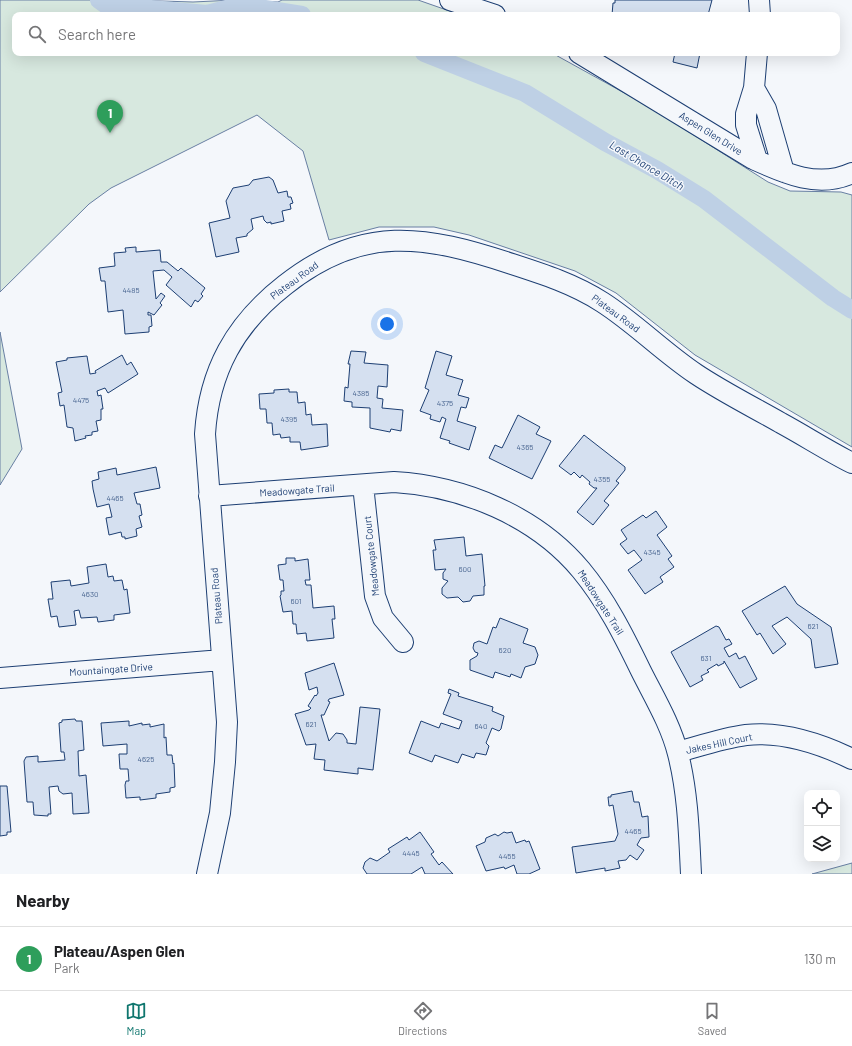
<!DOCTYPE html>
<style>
:root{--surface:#fff;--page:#f6f6f6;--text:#202124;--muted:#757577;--line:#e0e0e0;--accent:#0f766e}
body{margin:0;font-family:Barlow,sans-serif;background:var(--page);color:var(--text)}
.controls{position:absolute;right:12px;bottom:12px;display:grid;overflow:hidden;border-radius:8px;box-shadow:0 4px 16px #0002}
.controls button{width:36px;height:36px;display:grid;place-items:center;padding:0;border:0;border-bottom:1px solid var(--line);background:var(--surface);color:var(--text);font:20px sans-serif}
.you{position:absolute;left:387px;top:324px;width:14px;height:14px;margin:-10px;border:3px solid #fff;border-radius:50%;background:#1a73e8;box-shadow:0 0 0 6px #1a73e833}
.badge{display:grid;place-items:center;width:26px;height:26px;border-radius:50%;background:var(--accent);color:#fff;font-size:13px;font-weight:700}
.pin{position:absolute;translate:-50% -33px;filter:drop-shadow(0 1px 2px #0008)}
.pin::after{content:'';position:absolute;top:21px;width:14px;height:12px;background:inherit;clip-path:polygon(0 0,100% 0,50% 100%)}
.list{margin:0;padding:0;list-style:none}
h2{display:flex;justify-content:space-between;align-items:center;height:52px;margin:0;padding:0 16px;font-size:17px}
h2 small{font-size:13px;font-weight:400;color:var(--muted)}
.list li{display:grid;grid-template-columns:26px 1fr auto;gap:12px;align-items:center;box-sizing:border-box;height:64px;padding:0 16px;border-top:1px solid var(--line)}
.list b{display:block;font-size:15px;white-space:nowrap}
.list p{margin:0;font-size:13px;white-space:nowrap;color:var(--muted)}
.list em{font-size:13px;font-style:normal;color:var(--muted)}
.icon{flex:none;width:22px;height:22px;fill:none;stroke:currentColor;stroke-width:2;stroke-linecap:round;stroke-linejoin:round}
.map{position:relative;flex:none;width:852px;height:874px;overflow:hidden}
.search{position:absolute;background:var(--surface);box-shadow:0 4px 16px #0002;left:12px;right:12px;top:12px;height:44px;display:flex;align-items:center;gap:10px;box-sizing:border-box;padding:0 14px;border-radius:8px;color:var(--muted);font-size:15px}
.sheet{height:116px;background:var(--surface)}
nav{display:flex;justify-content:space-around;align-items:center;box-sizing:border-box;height:56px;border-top:1px solid var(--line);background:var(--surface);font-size:11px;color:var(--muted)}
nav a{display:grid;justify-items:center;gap:2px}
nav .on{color:var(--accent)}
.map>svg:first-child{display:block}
.green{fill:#d7e8df;stroke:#687fa3}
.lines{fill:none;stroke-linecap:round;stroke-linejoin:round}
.canal{stroke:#bed0e5;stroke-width:18}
.building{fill:#d5e0f0;stroke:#1d3f73}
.minor-casing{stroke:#1d3f73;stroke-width:22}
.minor{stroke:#f4f7fb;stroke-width:20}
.labels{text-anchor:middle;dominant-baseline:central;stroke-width:3;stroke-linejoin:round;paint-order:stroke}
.number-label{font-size:8px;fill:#4b6792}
.street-label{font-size:10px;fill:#1d3f73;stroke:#f4f7fb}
.water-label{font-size:11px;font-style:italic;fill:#1d3f73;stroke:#f4f7fb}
</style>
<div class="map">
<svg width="852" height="874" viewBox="0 0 852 874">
<rect width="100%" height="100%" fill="#f4f7fb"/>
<path class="green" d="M 0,0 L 130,0 L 193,2 L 234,0 L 278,2 L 282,0 L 418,0 L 461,15 L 15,15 L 15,53 L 552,53 L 648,106 L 768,182 L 790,191 L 841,192 L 852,195 L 852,447 L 695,355 L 616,293 L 575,271 L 469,235 L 434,227 L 379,227 L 329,240 L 303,151 L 257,115 L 111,188 L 89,204 L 0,292 Z
M 0,332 L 22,449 L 0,485 Z
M 852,863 L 852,874 L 812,874 Z"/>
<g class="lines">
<path class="canal" d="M 99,0 L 106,5 L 207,14 L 230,8 L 247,6 L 302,15
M 424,53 L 525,93 L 605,142 L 657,170 L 704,199 L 833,298 L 852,310"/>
</g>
<path class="building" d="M 615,0 L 712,0 L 708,15 L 612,15 L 613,3 L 615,3 Z
M 675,53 L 700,53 L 697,68 L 673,62 Z
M 269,177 L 273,180 L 278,193 L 287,191 L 288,197 L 291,197 L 293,203 L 290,204 L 291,209 L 282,211 L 284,221 L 271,224 L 271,222 L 267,223 L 264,220 L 263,216 L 251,219 L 253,229 L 247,234 L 247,236 L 236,238 L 239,252 L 216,257 L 209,223 L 230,218 L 226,201 L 233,188 L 249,185 L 253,180 Z
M 136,247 L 136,252 L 160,250 L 161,262 L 167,262 L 178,271 L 181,268 L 205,288 L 201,294 L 203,296 L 198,302 L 195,300 L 191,307 L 166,285 L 172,277 L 164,270 L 153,271 L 156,299 L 161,293 L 165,296 L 160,303 L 162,305 L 154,315 L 148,312 L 148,315 L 151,315 L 152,326 L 149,327 L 149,332 L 125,334 L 123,310 L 108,312 L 105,281 L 101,281 L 99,268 L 115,266 L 114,253 L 126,252 L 125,248 Z
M 351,351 L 366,352 L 364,363 L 388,365 L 387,387 L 378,386 L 377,398 L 383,399 L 382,408 L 403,410 L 401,431 L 391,429 L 390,432 L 370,428 L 370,408 L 352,407 L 352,402 L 344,401 L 345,387 L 348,388 L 350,364 L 348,364 Z
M 436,351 L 452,356 L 446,375 L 463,380 L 458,395 L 469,398 L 466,408 L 461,407 L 457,421 L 476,427 L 469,450 L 449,443 L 450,441 L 440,438 L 446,419 L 442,417 L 440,422 L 430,419 L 431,415 L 420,411 L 429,390 L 425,388 Z
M 122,355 L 127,365 L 131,362 L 138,374 L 108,393 L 105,388 L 97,391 L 98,396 L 101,395 L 103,409 L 101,409 L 101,420 L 96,421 L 98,431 L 92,432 L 92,435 L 85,436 L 86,438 L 75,441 L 73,428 L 67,427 L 64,405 L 60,406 L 58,393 L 62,392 L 56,362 L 67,360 L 67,358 L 87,356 L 90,374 L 96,373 L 95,371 Z
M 289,389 L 289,392 L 297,392 L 298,403 L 305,402 L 306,415 L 311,414 L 312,425 L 327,424 L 328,446 L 301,450 L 300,442 L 290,442 L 290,437 L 281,438 L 280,434 L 273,435 L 272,423 L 267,423 L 266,409 L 260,409 L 259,394 L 274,393 L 274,390 Z
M 518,415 L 540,427 L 536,434 L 551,441 L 532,479 L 489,458 L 495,445 L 502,448 Z
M 584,435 L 625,467 L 625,470 L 616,481 L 619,483 L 604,501 L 609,505 L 593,525 L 577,512 L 597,488 L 594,488 L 589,484 L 590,482 L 582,475 L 580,478 L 574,472 L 571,475 L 559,466 Z
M 156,467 L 160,488 L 134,493 L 137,504 L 140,504 L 142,515 L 139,516 L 142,527 L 136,529 L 137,536 L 125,539 L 125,537 L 122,537 L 121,532 L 109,535 L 106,518 L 112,517 L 109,504 L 97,507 L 93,489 L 92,481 L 99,479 L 98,472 L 116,468 L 117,475 Z
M 656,511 L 667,527 L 657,535 L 672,556 L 668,559 L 674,567 L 660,577 L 663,582 L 645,594 L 628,570 L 642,560 L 634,550 L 628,554 L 620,544 L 627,539 L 621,530 L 643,515 L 646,518 Z
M 464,537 L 466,556 L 482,554 L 485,586 L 484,586 L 484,595 L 473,596 L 470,601 L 463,602 L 458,597 L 447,598 L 442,594 L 442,588 L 448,581 L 443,579 L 443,573 L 446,569 L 435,570 L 433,550 L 436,550 L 434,540 Z
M 286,558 L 295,558 L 295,561 L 308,559 L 310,580 L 305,580 L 306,585 L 311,585 L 313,608 L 334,606 L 335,619 L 332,619 L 334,638 L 307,641 L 306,633 L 297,634 L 296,624 L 293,624 L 292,611 L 283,612 L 280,596 L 281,595 L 281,591 L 284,591 L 283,580 L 280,580 L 278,565 L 286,564 Z
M 106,564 L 108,577 L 113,576 L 114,581 L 122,580 L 124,590 L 127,589 L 130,613 L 114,615 L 114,620 L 98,622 L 97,617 L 81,618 L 79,610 L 74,611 L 76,625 L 59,627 L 57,616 L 51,617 L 48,599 L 53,599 L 51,582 L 70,580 L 71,586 L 89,583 L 87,567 Z
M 785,586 L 797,604 L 831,627 L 838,664 L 815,668 L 811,639 L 787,617 L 772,626 L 786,644 L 773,654 L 760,633 L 757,635 L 742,611 Z
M 500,618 L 528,629 L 523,643 L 535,647 L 538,655 L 535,664 L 525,667 L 521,678 L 511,674 L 510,677 L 495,672 L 493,678 L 470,670 L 470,660 L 477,656 L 478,653 L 475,652 L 473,648 L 474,643 L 479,641 L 487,644 L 493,627 L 496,628 Z
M 716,626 L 719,627 L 726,640 L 729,639 L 732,644 L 724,648 L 729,657 L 736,653 L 739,659 L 745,656 L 757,679 L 740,688 L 724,661 L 724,663 L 718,666 L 717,664 L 707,670 L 709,672 L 701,676 L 703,680 L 690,687 L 671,652 Z
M 334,663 L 344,695 L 329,699 L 328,701 L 330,702 L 324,715 L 321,715 L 329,741 L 336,733 L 343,734 L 347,740 L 347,743 L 356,744 L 360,707 L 380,709 L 373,770 L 358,768 L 358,774 L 324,770 L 325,760 L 314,759 L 316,744 L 306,745 L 295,714 L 309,710 L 311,708 L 308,706 L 315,695 L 316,696 L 318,693 L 317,687 L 309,690 L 305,673 Z
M 449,689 L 459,693 L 458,696 L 493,707 L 492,711 L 504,716 L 501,729 L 499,731 L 492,728 L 486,743 L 489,746 L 486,755 L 476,753 L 474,758 L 462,754 L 458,763 L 435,755 L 432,762 L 409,753 L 421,721 L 439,728 L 441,723 L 459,729 L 462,721 L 443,714 L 451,694 L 448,693 Z
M 75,719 L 76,721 L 82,721 L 84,750 L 78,751 L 79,776 L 86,775 L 89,813 L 73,814 L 72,793 L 63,794 L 59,791 L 58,786 L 49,787 L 51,814 L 48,814 L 48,816 L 34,815 L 33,802 L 27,802 L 24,761 L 26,757 L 38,756 L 38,762 L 65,760 L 64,752 L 61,752 L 59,723 L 62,722 L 62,720 Z
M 129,721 L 129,726 L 142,723 L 142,725 L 150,724 L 150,727 L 164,724 L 164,738 L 166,737 L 167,755 L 172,755 L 173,764 L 174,763 L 175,787 L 170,788 L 170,792 L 156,794 L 156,798 L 140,800 L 140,797 L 126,798 L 125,785 L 126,781 L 129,781 L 128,769 L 120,769 L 119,754 L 127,754 L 127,744 L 103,746 L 101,723 Z
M 0,786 L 7,786 L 11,832 L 7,832 L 7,835 L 0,836 Z
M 632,791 L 634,802 L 639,802 L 642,817 L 648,816 L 649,837 L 641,838 L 637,845 L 644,850 L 637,860 L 630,855 L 626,860 L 618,861 L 620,868 L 605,871 L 605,868 L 576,873 L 572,847 L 615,841 L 618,834 L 613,805 L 609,806 L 608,797 L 611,797 L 611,795 Z
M 420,832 L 434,852 L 431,854 L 439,865 L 442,862 L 453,874 L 425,874 L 422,867 L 411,874 L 367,874 L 363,868 L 365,862 L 370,858 L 377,861 L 390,852 L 388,849 L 407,837 L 409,840 Z
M 504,832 L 507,833 L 512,832 L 516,843 L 525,840 L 526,842 L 529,841 L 540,869 L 529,874 L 517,874 L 514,865 L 505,869 L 504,867 L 486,871 L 476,846 L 485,842 L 486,838 L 495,834 L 498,836 Z"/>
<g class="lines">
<defs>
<path id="minor" d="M 450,0 L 495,15
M 759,0 L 760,15
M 579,53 L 753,159 C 784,173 818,189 852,173
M 754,88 L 766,109 L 784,172
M 757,160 L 746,125 L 746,114 L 754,88 L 757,53
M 363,485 L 375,596 L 383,618 L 403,642
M 209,496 L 394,482 C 463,486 536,516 581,570 C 606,600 624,636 641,671 C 654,697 671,725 678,754 C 688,793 689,834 691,874
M 0,678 L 222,660
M 678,752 C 700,746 723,738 746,735 C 783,731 819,743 852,759
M 207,874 L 220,813 L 225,762 L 227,722 L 205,434 C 209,371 235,324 285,285 C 362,224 425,235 512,264 C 543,274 574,284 602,302 C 635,323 663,352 696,374 C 723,392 753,407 781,423 C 805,436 828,451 852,463"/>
</defs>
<use href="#minor" class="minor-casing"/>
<use href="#minor" class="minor"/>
</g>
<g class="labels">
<g class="number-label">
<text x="131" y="290">4485</text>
<text x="361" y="393">4385</text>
<text x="81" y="400">4475</text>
<text x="445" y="403">4375</text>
<text x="289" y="419">4395</text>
<text x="525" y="447">4365</text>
<text x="602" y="479">4355</text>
<text x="115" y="498">4465</text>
<text x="652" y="552">4345</text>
<text x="465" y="569">600</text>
<text x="90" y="594">4630</text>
<text x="296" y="601">601</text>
<text x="813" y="626">621</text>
<text x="505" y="650">620</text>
<text x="706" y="658">631</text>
<text x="311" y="724">621</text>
<text x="481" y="726">640</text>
<text x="146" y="759">4625</text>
<text x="633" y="831">4465</text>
<text x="411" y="853">4445</text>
<text x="507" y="856">4455</text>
</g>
<g class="street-label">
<text transform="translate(711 133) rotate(32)">Aspen Glen Drive</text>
<text transform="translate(294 280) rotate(-36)">Plateau Road</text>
<text transform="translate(616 313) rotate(36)">Plateau Road</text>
<text transform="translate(297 490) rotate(-4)">Meadowgate Trail</text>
<text transform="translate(371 556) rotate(-96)">Meadowgate Court</text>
<text transform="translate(216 596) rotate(-95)">Plateau Road</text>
<text transform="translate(601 602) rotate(57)">Meadowgate Trail</text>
<text transform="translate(111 669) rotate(-4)">Mountaingate Drive</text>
<text transform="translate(719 743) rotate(-12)">Jakes Hill Court</text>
</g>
<g class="water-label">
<text transform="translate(647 165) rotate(31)">Last Chance Ditch</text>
</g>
</g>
</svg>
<div class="controls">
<button><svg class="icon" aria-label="locate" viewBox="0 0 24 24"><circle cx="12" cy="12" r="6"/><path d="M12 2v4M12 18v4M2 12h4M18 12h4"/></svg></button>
<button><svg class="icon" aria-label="layers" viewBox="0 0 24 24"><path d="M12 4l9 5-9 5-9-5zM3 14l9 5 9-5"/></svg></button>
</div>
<div class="you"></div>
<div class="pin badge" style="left:110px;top:133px;background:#2e9e5b">1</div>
<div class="search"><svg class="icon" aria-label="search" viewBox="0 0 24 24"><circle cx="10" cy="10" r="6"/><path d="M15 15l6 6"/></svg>Search here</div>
</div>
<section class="sheet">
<h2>Nearby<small></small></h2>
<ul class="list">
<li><span class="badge" style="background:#2e9e5b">1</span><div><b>Plateau/Aspen Glen</b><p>Park</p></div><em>130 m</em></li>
</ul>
</section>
<nav>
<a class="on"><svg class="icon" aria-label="map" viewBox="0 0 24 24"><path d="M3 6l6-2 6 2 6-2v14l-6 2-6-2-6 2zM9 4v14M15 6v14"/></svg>Map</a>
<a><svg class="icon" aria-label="directions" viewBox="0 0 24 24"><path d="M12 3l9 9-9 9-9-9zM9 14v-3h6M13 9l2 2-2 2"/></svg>Directions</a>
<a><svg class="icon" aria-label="saved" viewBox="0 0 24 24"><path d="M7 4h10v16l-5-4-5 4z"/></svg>Saved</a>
</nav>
